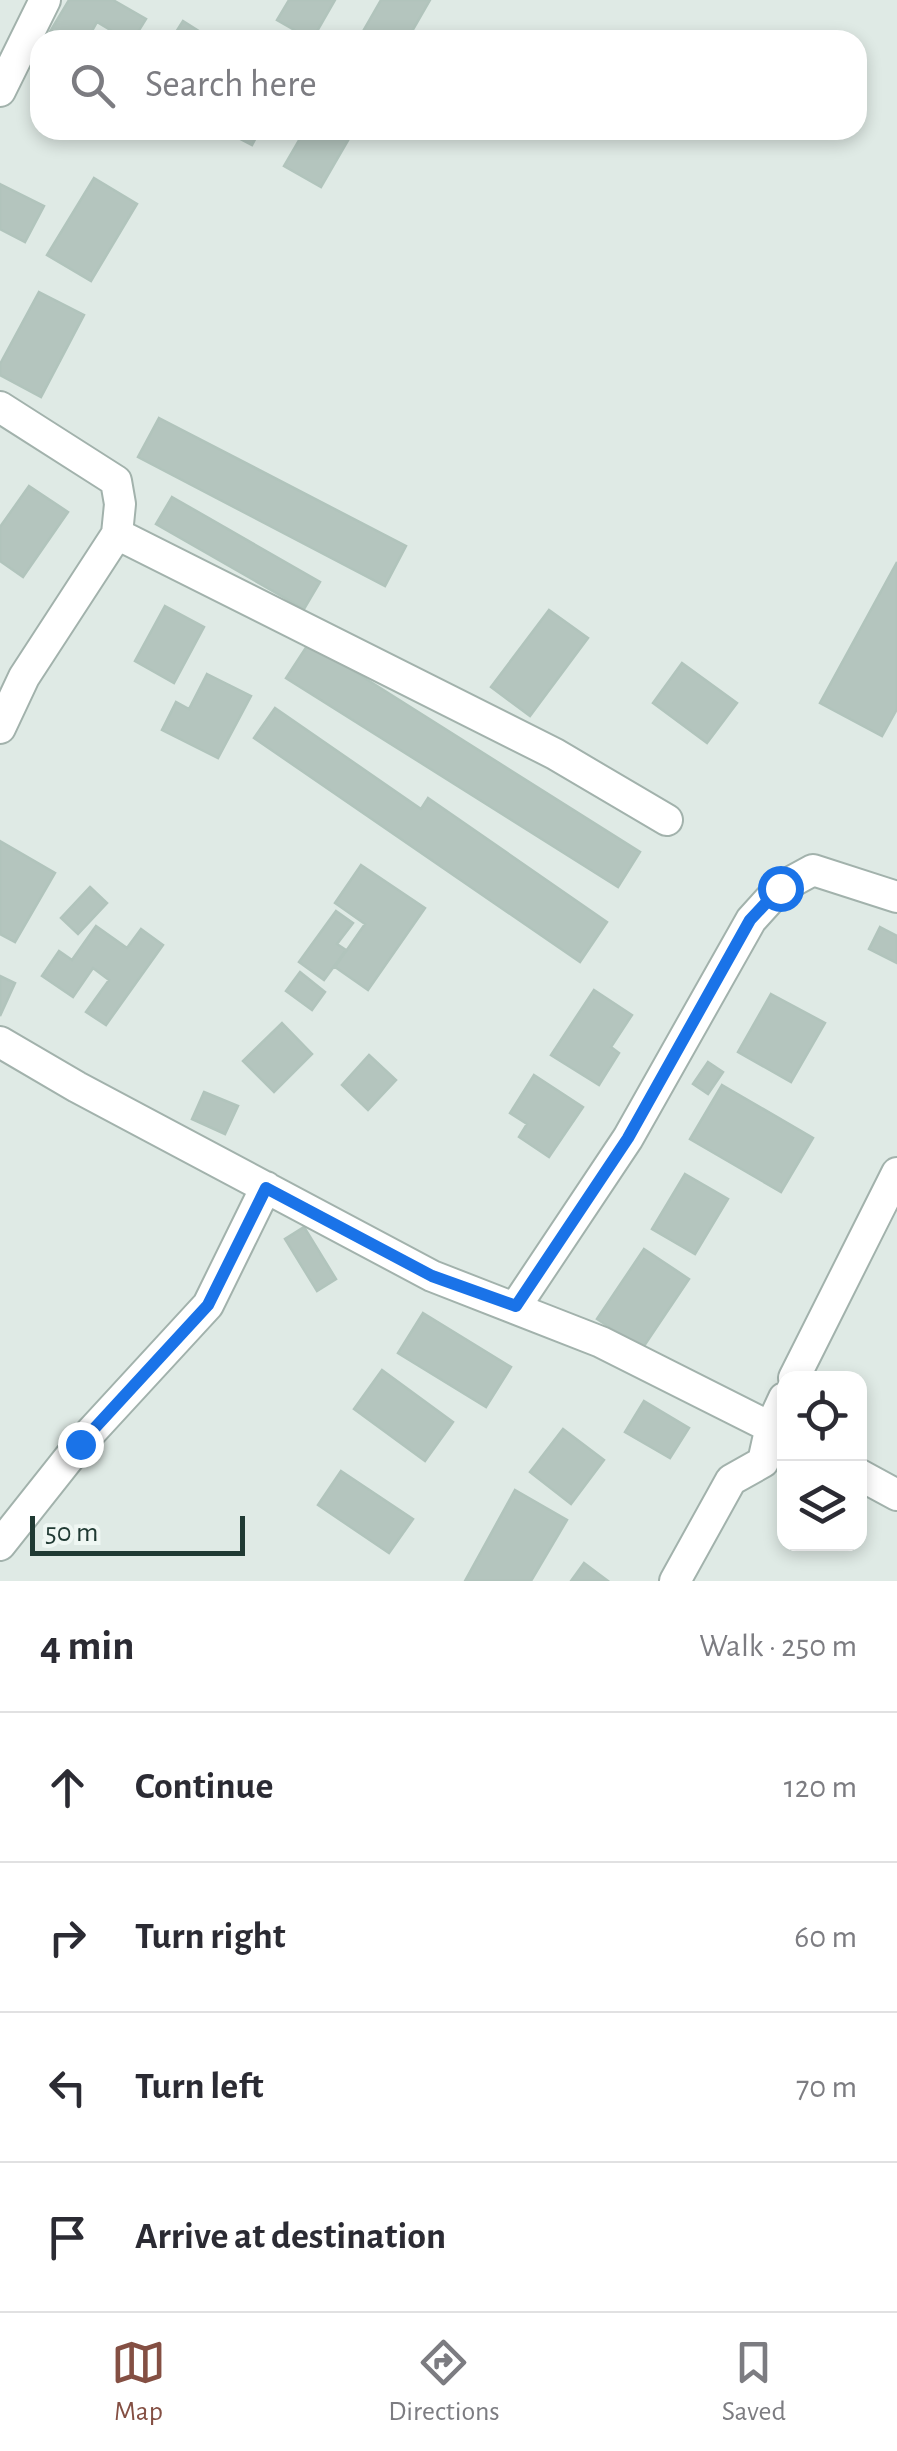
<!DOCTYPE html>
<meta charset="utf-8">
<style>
:root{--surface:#fff;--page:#f7f7f7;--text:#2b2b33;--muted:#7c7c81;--line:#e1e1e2;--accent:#844f43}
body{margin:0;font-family:"Alegreya Sans",sans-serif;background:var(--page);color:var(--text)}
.controls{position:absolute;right:30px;bottom:30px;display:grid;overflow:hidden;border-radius:20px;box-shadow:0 5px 15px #0003}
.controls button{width:90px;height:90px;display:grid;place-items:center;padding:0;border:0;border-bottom:2px solid var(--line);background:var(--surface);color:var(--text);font:50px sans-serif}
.scale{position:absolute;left:30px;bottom:25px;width:215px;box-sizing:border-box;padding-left:10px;border:5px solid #203a33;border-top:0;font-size:28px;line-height:35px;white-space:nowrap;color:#203a33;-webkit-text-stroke:8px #eff7f3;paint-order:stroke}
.stop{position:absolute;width:30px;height:30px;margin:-22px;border:8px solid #1a73e8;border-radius:50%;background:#fff}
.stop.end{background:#1a73e8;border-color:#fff;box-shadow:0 2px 10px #0008}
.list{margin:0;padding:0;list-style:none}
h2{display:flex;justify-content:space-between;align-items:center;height:130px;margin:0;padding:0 40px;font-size:42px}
h2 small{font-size:32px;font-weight:400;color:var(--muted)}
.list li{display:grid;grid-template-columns:65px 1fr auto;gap:30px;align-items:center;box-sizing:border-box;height:150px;padding:0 40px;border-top:2px solid var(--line)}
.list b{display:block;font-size:38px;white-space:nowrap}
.list em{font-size:32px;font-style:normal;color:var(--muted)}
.icon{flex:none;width:55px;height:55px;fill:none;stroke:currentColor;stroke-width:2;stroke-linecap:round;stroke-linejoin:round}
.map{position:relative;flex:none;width:897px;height:1581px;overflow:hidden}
.search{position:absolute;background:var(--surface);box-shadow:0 5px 15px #0003;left:30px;right:30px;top:30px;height:110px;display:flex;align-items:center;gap:25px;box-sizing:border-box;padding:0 35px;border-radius:30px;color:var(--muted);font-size:38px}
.sheet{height:730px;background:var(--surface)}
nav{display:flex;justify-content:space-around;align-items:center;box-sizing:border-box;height:140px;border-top:2px solid var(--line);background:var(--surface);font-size:28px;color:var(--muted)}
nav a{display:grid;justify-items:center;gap:5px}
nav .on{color:var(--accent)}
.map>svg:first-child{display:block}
.building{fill:#b4c5be;stroke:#b1c4bc;stroke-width:2.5}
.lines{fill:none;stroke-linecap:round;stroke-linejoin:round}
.minor-casing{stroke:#a2b2ac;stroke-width:34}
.minor{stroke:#fff;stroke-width:30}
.route{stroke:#1a73e8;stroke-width:12}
</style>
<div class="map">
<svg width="897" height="1581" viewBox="0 0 897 1581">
<rect width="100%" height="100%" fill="#dfeae5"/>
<path class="building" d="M 69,0 L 113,0 L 146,19 L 133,40 L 127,40 L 97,22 L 87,40 L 45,40 Z
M 289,0 L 335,0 L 312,40 L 277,20 Z
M 381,0 L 430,0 L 407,40 L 358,40 Z
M 183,21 L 213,40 L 171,40 Z
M 223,130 L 260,130 L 252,145 Z
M 305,130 L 354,130 L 321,187 L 284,166 Z
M 94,178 L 137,204 L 91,281 L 47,255 Z
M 0,184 L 44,206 L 25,242 L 0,229 Z
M 39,292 L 84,315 L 41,397 L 0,375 L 0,364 Z
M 159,418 L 406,546 L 385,586 L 138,457 Z
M 29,486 L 68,512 L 23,577 L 0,561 L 0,527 Z
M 172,497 L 320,582 L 304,609 L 156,524 Z
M 897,562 L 897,709 L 882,736 L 820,703 Z
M 165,606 L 204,627 L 174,683 L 135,661 Z
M 549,610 L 588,638 L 530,716 L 491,687 Z
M 309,643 L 640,852 L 618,887 L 286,678 Z
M 682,663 L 737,703 L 707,743 L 653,703 Z
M 207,674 L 251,696 L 218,758 L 162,730 L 176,702 L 189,709 Z
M 275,708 L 421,809 L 428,798 L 607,922 L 580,962 L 254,738 Z
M 0,841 L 55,873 L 15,942 L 0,934 Z
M 361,865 L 425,908 L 368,990 L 335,967 L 365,924 L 335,903 Z
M 90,887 L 107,903 L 78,934 L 61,918 Z
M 336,911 L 353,923 L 337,944 L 346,950 L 324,980 L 299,962 Z
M 96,926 L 127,948 L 141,929 L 163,945 L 106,1025 L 86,1012 L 109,980 L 93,968 L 73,997 L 42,976 L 59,951 L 72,960 Z
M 880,927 L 897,936 L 897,963 L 869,949 Z
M 300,972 L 325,992 L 312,1010 L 286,991 Z
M 0,976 L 15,983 L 0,1016 Z
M 594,990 L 632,1015 L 611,1047 L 619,1053 L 599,1085 L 551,1055 Z
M 771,994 L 825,1023 L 791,1082 L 738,1052 Z
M 282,1023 L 312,1054 L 274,1092 L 243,1061 Z
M 369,1055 L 396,1080 L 368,1110 L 342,1085 Z
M 708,1062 L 723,1072 L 708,1094 L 693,1084 Z
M 534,1075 L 583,1107 L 549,1157 L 519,1137 L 527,1124 L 510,1113 Z
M 722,1085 L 813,1138 L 781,1192 L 690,1139 Z
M 204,1092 L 238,1106 L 225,1134 L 192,1119 Z
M 685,1174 L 728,1199 L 695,1254 L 652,1229 Z
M 304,1227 L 336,1279 L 317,1291 L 285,1239 Z
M 644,1249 L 689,1279 L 642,1349 L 597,1319 Z
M 423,1313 L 511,1367 L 486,1407 L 398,1353 Z
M 382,1370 L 453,1422 L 425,1461 L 354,1409 Z
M 644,1401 L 689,1428 L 670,1458 L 625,1432 Z
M 563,1429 L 604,1460 L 571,1504 L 530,1472 Z
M 341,1471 L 413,1519 L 389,1553 L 318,1505 Z
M 515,1490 L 567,1520 L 531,1581 L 465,1581 Z
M 584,1563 L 608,1581 L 571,1581 Z"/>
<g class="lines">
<defs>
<path id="minor" d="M 0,91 L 45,0
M 0,407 L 116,481 L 120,504 L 117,534 L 555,754 L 667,820
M 0,728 L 24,677 L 117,534
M 0,1042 L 77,1087 L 432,1276 L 601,1342 L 784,1434
M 516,1306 L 628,1138 L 751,920 L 780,888 L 813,870 L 897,897
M 794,1378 L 897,1173
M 860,1475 L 897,1495
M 0,1545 L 80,1444 L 208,1305 L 266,1187
M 675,1581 L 731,1480 L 763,1462 L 771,1426 L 784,1398"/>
</defs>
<use href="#minor" class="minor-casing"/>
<use href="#minor" class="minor"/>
</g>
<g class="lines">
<path class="route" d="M 80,1444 L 208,1305 L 266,1188 L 432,1276 L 516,1306 L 628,1138 L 750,920 L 780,888"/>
</g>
</svg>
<div class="controls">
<button><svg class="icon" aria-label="locate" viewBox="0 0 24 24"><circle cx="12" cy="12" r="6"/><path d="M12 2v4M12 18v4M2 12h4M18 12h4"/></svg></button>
<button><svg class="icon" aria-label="layers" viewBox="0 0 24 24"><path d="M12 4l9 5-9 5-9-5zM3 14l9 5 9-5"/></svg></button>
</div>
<div class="scale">50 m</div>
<div class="stop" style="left:780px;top:888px"></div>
<div class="stop end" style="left:80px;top:1444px"></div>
<div class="search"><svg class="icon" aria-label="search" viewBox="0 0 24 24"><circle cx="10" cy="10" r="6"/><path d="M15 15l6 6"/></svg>Search here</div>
</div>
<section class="sheet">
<h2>4 min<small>Walk · 250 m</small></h2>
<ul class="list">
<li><svg class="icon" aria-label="ahead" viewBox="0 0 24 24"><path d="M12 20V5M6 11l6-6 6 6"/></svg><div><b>Continue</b></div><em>120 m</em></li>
<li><svg class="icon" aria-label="right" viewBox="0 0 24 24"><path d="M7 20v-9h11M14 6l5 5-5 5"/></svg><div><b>Turn right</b></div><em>60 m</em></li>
<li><svg class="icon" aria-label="left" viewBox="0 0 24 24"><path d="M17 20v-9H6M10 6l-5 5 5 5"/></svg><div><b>Turn left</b></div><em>70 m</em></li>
<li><svg class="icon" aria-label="arrive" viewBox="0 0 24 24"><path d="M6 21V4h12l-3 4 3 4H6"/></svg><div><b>Arrive at destination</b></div></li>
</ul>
</section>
<nav>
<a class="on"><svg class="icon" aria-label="map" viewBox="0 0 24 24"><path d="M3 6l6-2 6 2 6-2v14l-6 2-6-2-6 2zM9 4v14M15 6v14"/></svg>Map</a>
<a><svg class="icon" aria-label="directions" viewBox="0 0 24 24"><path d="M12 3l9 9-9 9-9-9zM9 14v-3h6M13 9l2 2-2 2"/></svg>Directions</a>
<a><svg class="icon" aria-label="saved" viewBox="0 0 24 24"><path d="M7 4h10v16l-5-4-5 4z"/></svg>Saved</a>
</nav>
